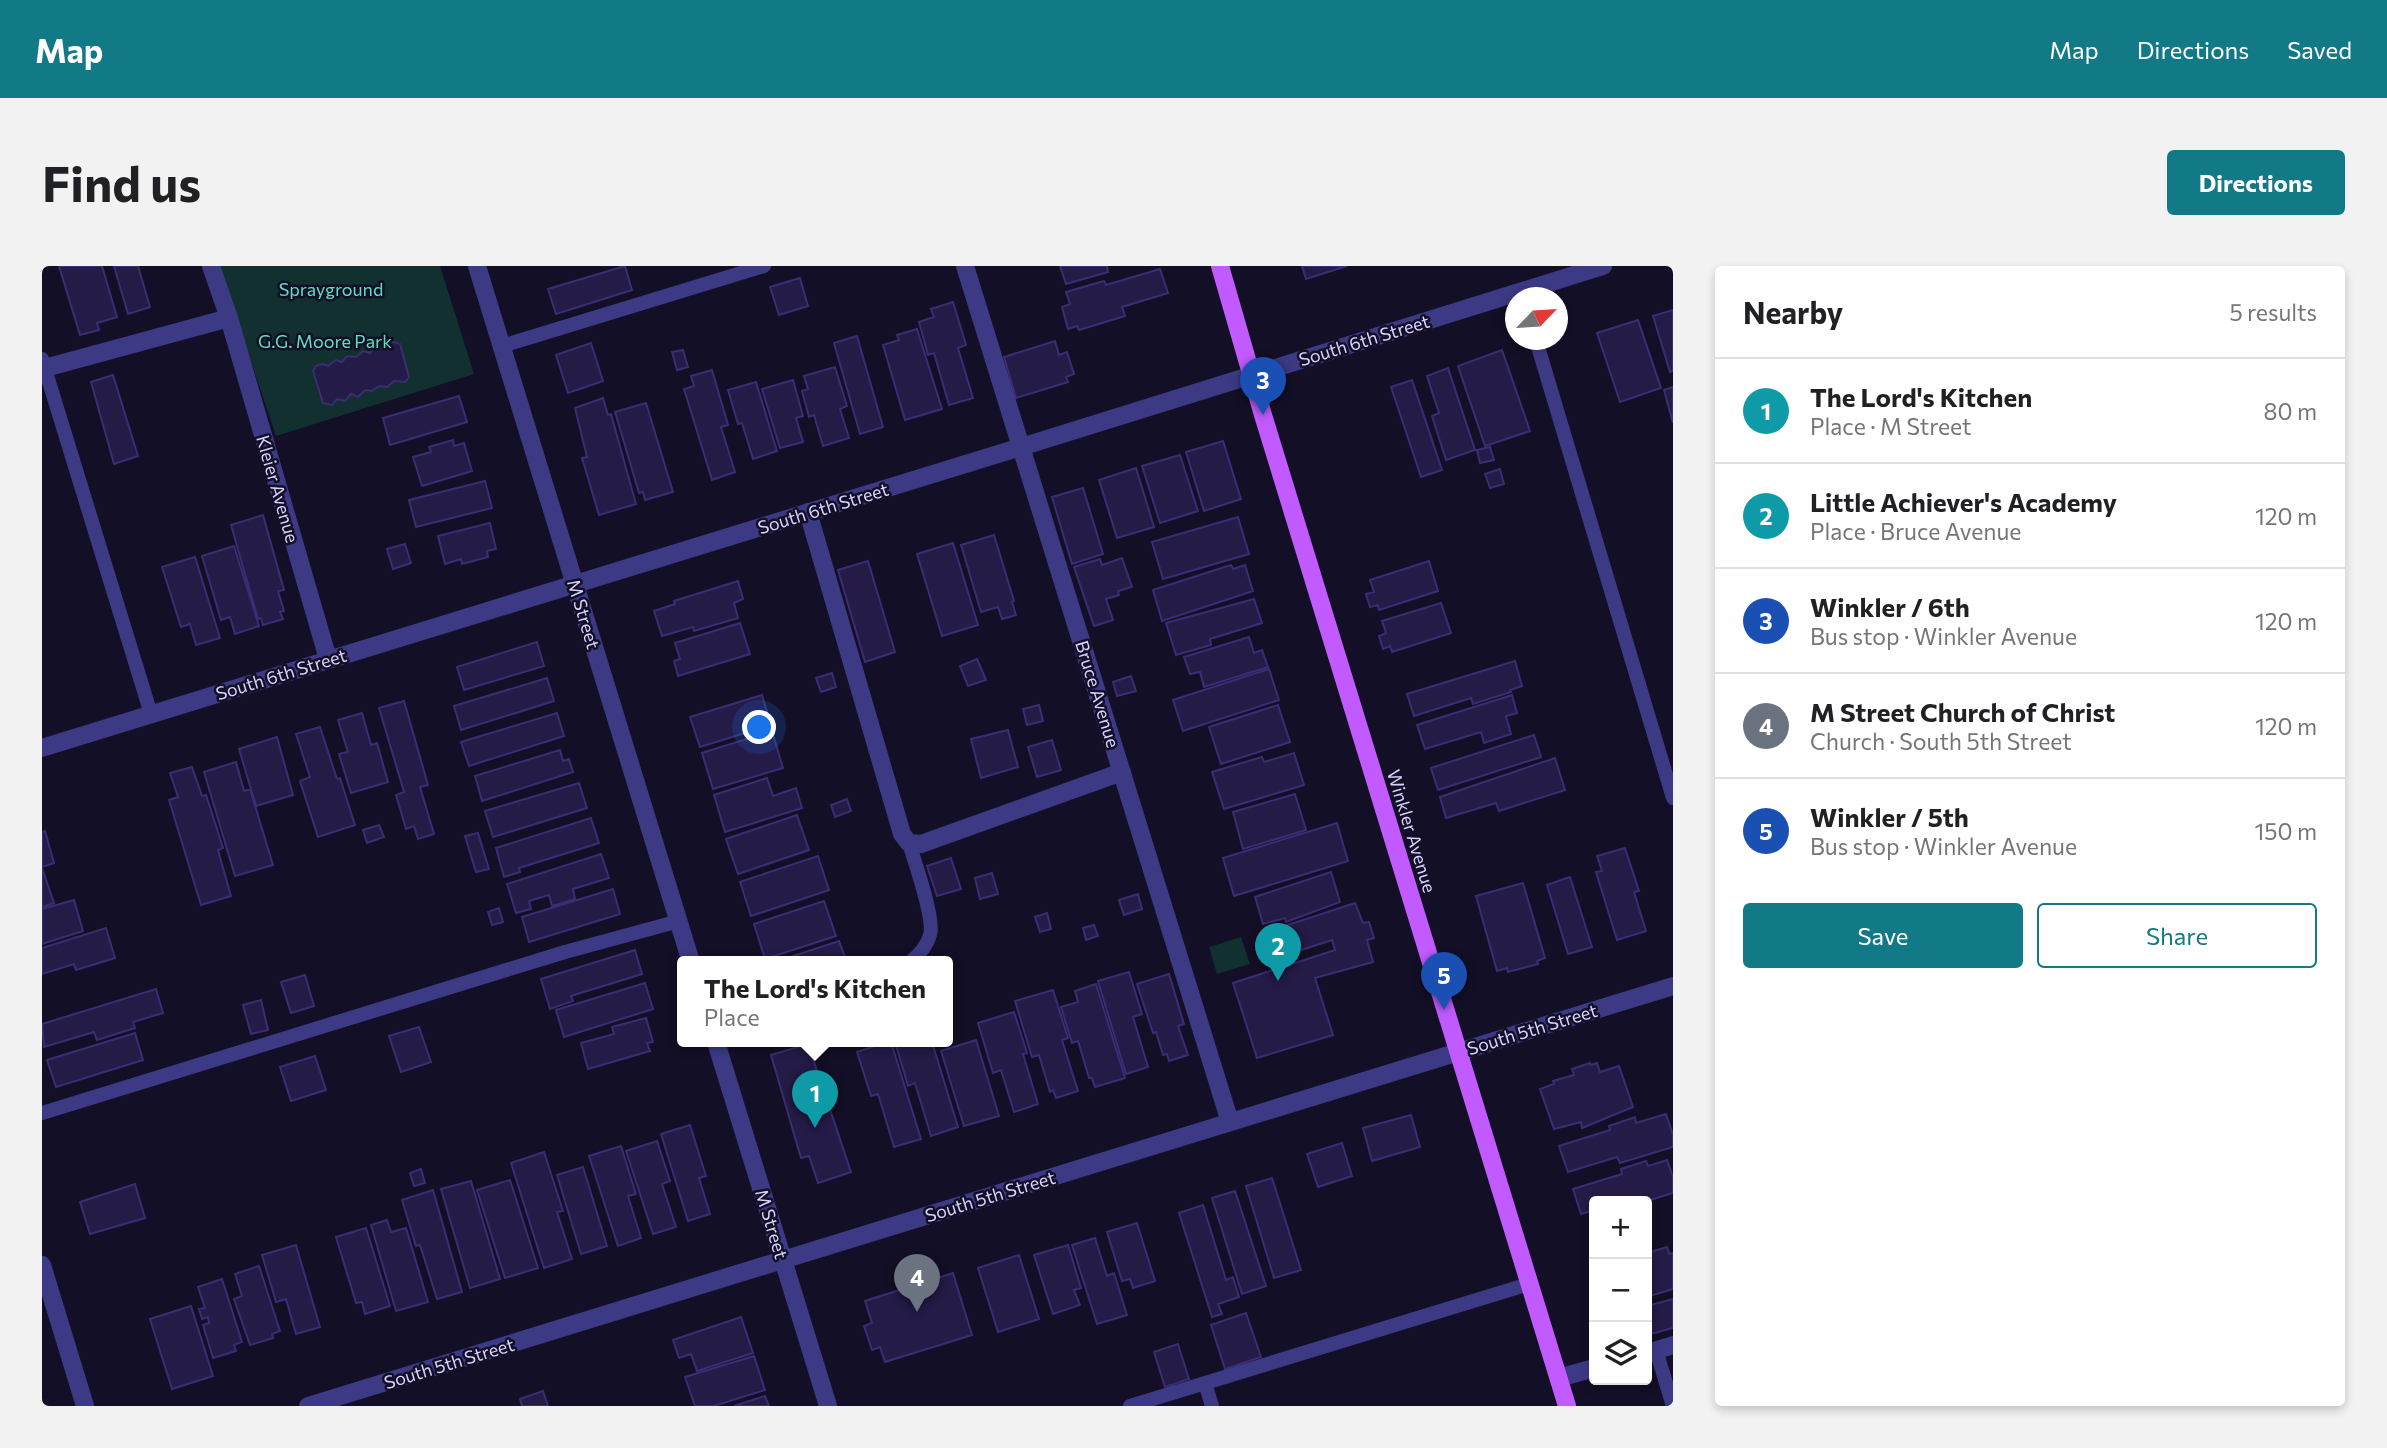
<!DOCTYPE html>
<meta charset="utf-8">
<style>
:root{--surface:#fff;--page:#f2f2f2;--text:#202124;--muted:#757577;--line:#e0e0e0;--accent:#127987}
body{margin:0;font-family:Commissioner,sans-serif;background:var(--page);color:var(--text)}
.controls{position:absolute;right:21px;bottom:21px;display:grid;overflow:hidden;border-radius:7px;box-shadow:0 4px 10px #0003}
.controls button{width:63px;height:63px;display:grid;place-items:center;padding:0;border:0;border-bottom:2px solid var(--line);background:var(--surface);color:var(--text);font:35px sans-serif}
.compass{position:absolute;left:1463px;top:21px;width:63px;height:63px;border-radius:50%;background:var(--surface);box-shadow:0 4px 10px #0003;rotate:65deg}
.you{position:absolute;left:718px;top:462px;width:24px;height:24px;margin:-18px;border:5px solid #fff;border-radius:50%;background:#1a73e8;box-shadow:0 0 0 10px #1a73e833}
.badge{display:grid;place-items:center;width:46px;height:46px;border-radius:50%;background:var(--accent);color:#fff;font-size:23px;font-weight:700}
.pin{position:absolute;translate:-50% -58px;filter:drop-shadow(0 2px 4px #0008)}
.pin::after{content:'';position:absolute;top:37px;width:24px;height:21px;background:inherit;clip-path:polygon(0 0,100% 0,50% 100%)}
.popup{position:absolute;left:635px;top:690px;width:276px;height:91px;box-sizing:border-box;display:grid;place-content:center;border-radius:7px;background:var(--surface);filter:drop-shadow(0 2px 5px #0005);font-size:23px;white-space:nowrap;color:var(--muted)}
.popup b{font-size:26px;color:var(--text)}
.popup::after{content:'';position:absolute;left:50%;top:100%;margin-left:-14px;border:14px solid transparent;border-top-color:var(--surface)}
.list{margin:0;padding:0;list-style:none}
h2{display:flex;justify-content:space-between;align-items:center;height:91px;margin:0;padding:0 28px;font-size:30px}
h2 small{font-size:23px;font-weight:400;color:var(--muted)}
.list li{display:grid;grid-template-columns:46px 1fr auto;gap:21px;align-items:center;box-sizing:border-box;height:105px;padding:0 28px;border-top:2px solid var(--line)}
.list b{display:block;font-size:26px;white-space:nowrap}
.list p{margin:0;font-size:23px;white-space:nowrap;color:var(--muted)}
.list em{font-size:23px;font-style:normal;color:var(--muted)}
.actions{display:flex;gap:14px;padding:21px 28px}
.actions a{flex:1;padding:16px 0;border:2px solid var(--accent);border-radius:7px;text-align:center;font-size:24px;color:var(--accent)}
.actions .main{background:var(--accent);color:#fff}
.icon{flex:none;width:38px;height:38px;fill:none;stroke:currentColor;stroke-width:2;stroke-linecap:round;stroke-linejoin:round}
.map{position:relative;flex:none;width:1631px;height:1140px;overflow:hidden;border-radius:7px}
header{display:flex;align-items:center;gap:42px;box-sizing:border-box;height:98px;padding:0 35px;background:var(--accent);color:#fff}
header strong{font-size:33px}
nav{display:flex;gap:38px;margin-inline-start:auto;font-size:24px}
.intro{display:flex;align-items:center;justify-content:space-between;box-sizing:border-box;height:168px;padding:0 42px}
h1{margin:0;font-size:49px}
.button{padding:18px 32px;border-radius:7px;background:var(--accent);color:#fff;font-size:24px;font-weight:700}
main{display:flex;gap:42px;padding:0 42px}
aside{flex:1;background:var(--surface);border-radius:7px;box-shadow:0 4px 10px #0003}
.map>svg:first-child{display:block}
.green{fill:#12302f}
.building{fill:#241b47;stroke:#3b2d73;stroke-width:2}
.lines{fill:none;stroke-linecap:round;stroke-linejoin:round}
.service{stroke:#3d3a85;stroke-width:14}
.minor{stroke:#3d3a85;stroke-width:18}
.primary{stroke:#c25bff;stroke-width:18}
.labels{text-anchor:middle;dominant-baseline:central;stroke-width:5;stroke-linejoin:round;paint-order:stroke}
.park-label{font-size:18px;fill:#5fe0c0;stroke:#130f26}
.street-label{font-size:18px;fill:#d9d4ff;stroke:#130f26}
</style>
<header>
<strong>Map</strong>
<nav><a>Map</a><a>Directions</a><a>Saved</a></nav>
</header>
<div class="intro"><h1>Find us</h1><a class="button">Directions</a></div>
<main>
<div class="map">
<svg width="1631" height="1140" viewBox="0 0 1631 1140">
<rect width="100%" height="100%" fill="#130f26"/>
<path class="green" d="M 177,0 L 398,0 L 432,108 L 234,170 Z
M 1199,671 L 1208,698 L 1175,708 L 1167,681 Z"/>
<path class="building" d="M 17,0 L 60,0 L 75,51 L 55,57 L 57,64 L 38,69 Z
M 72,0 L 96,0 L 108,41 L 86,48 Z
M 583,0 L 590,24 L 514,48 L 506,23 Z
M 1018,0 L 1065,0 L 1066,6 L 1024,18 Z
M 1260,0 L 1305,0 L 1264,13 Z
M 1118,3 L 1126,27 L 1080,41 L 1083,50 L 1037,64 L 1035,60 L 1026,63 L 1020,41 L 1028,38 L 1024,26 L 1062,15 L 1064,19 Z
M 758,12 L 766,40 L 737,49 L 728,21 Z
M 911,36 L 924,79 L 916,82 L 931,132 L 907,139 L 892,87 L 886,89 L 877,56 L 892,51 L 889,43 Z
M 1631,44 L 1631,105 L 1628,106 L 1611,50 Z
M 1596,54 L 1619,122 L 1578,136 L 1555,67 Z
M 875,63 L 900,143 L 863,154 L 841,79 L 857,74 L 855,69 Z
M 815,70 L 841,161 L 818,168 L 792,77 Z
M 1013,75 L 1017,89 L 1025,86 L 1032,108 L 1024,111 L 1026,116 L 974,132 L 962,91 Z
M 351,76 L 358,78 L 367,111 L 363,116 L 352,115 L 345,121 L 337,120 L 330,125 L 323,124 L 316,131 L 309,128 L 303,135 L 295,133 L 290,139 L 281,137 L 271,105 L 274,100 L 280,98 L 286,100 L 294,94 L 300,96 L 305,90 L 314,91 L 321,85 L 328,87 L 333,81 L 342,83 L 346,77 Z
M 549,77 L 561,115 L 526,127 L 514,89 Z
M 641,84 L 646,101 L 635,104 L 630,86 Z
M 1460,84 L 1488,165 L 1443,180 L 1416,100 Z
M 793,101 L 805,140 L 798,143 L 807,172 L 781,180 L 772,149 L 767,151 L 760,125 L 766,123 L 762,110 Z
M 1406,102 L 1433,184 L 1404,194 L 1390,150 L 1397,147 L 1385,110 Z
M 670,104 L 686,159 L 679,161 L 693,206 L 670,214 L 642,123 L 652,120 L 649,110 Z
M 71,109 L 96,190 L 72,198 L 49,116 Z
M 751,114 L 761,150 L 754,152 L 761,176 L 738,182 L 720,123 Z
M 1370,114 L 1400,204 L 1379,211 L 1349,121 Z
M 714,116 L 735,185 L 711,193 L 700,157 L 696,158 L 686,124 Z
M 1631,121 L 1631,157 L 1622,124 Z
M 417,130 L 425,156 L 348,179 L 341,152 Z
M 561,132 L 566,149 L 569,148 L 594,238 L 557,249 L 540,192 L 545,191 L 533,142 Z
M 604,137 L 631,226 L 603,234 L 601,226 L 597,227 L 573,146 Z
M 411,174 L 412,180 L 422,177 L 430,205 L 380,220 L 371,191 L 389,186 L 387,181 Z
M 1181,175 L 1199,233 L 1162,245 L 1144,186 Z
M 1448,181 L 1452,194 L 1438,197 L 1435,184 Z
M 1138,189 L 1156,245 L 1118,257 L 1100,200 Z
M 1094,202 L 1112,261 L 1075,272 L 1057,214 Z
M 1458,203 L 1462,218 L 1448,222 L 1443,208 Z
M 443,215 L 450,242 L 374,261 L 367,234 Z
M 1041,222 L 1061,288 L 1030,298 L 1010,231 Z
M 221,249 L 242,324 L 236,325 L 242,345 L 238,346 L 241,353 L 221,359 L 219,352 L 216,353 L 189,259 Z
M 1196,251 L 1207,288 L 1121,313 L 1110,276 Z
M 448,257 L 454,283 L 445,285 L 446,291 L 420,298 L 419,293 L 403,298 L 396,270 Z
M 952,269 L 972,335 L 970,336 L 974,349 L 960,353 L 956,341 L 939,346 L 919,279 Z
M 911,277 L 936,359 L 900,370 L 875,288 Z
M 363,278 L 369,297 L 351,303 L 345,283 Z
M 192,280 L 217,360 L 193,368 L 188,351 L 179,354 L 160,290 Z
M 153,291 L 178,372 L 154,379 L 148,358 L 139,361 L 120,301 Z
M 1080,292 L 1090,321 L 1076,325 L 1077,329 L 1064,333 L 1071,354 L 1052,360 L 1032,301 L 1058,293 L 1060,299 Z
M 826,295 L 853,386 L 823,396 L 796,304 Z
M 1387,295 L 1396,325 L 1337,344 L 1336,339 L 1328,341 L 1324,328 L 1332,326 L 1328,314 Z
M 1189,299 L 1191,303 L 1203,299 L 1211,325 L 1120,355 L 1111,324 Z
M 696,315 L 701,333 L 692,337 L 696,352 L 652,365 L 651,361 L 620,370 L 612,345 L 633,338 L 632,335 Z
M 1212,333 L 1220,357 L 1168,373 L 1169,379 L 1134,389 L 1124,357 Z
M 1399,337 L 1409,367 L 1350,386 L 1348,380 L 1341,383 L 1337,370 L 1344,367 L 1340,355 Z
M 698,357 L 708,388 L 636,410 L 632,395 L 638,393 L 633,377 Z
M 1207,371 L 1212,387 L 1220,384 L 1226,401 L 1162,421 L 1158,406 L 1148,408 L 1142,391 Z
M 495,376 L 502,400 L 422,424 L 415,401 Z
M 935,393 L 944,414 L 926,420 L 918,400 Z
M 1473,395 L 1480,420 L 1468,424 L 1469,426 L 1431,438 L 1429,432 L 1372,450 L 1365,428 Z
M 1227,403 L 1237,434 L 1141,465 L 1131,434 Z
M 790,407 L 794,421 L 779,426 L 774,412 Z
M 1089,410 L 1094,425 L 1075,430 L 1071,416 Z
M 505,412 L 512,435 L 419,464 L 412,440 Z
M 720,429 L 729,459 L 658,481 L 648,451 Z
M 1470,429 L 1475,447 L 1464,450 L 1469,468 L 1442,477 L 1439,466 L 1383,483 L 1375,459 Z
M 362,435 L 386,519 L 378,521 L 392,568 L 376,573 L 372,560 L 364,563 L 354,529 L 362,526 L 337,442 Z
M 997,439 L 1001,455 L 985,459 L 981,443 Z
M 1236,439 L 1248,476 L 1179,498 L 1167,461 Z
M 320,447 L 329,479 L 335,477 L 346,516 L 309,527 L 297,488 L 306,486 L 296,454 Z
M 515,447 L 522,470 L 427,500 L 419,476 Z
M 278,461 L 295,513 L 298,512 L 313,559 L 276,571 L 258,515 L 268,511 L 254,468 Z
M 966,464 L 976,501 L 939,512 L 929,473 Z
M 730,465 L 741,502 L 671,523 L 660,487 Z
M 1492,469 L 1499,491 L 1396,524 L 1389,502 Z
M 235,471 L 251,529 L 214,540 L 197,483 Z
M 1010,474 L 1019,504 L 995,511 L 986,481 Z
M 518,484 L 521,495 L 527,493 L 531,506 L 440,535 L 433,510 Z
M 1252,487 L 1262,519 L 1182,543 L 1170,506 L 1220,491 L 1222,496 Z
M 1513,492 L 1523,524 L 1457,545 L 1454,537 L 1404,552 L 1398,531 Z
M 194,496 L 202,525 L 208,523 L 231,599 L 193,610 L 162,506 Z
M 150,501 L 160,530 L 164,529 L 181,582 L 176,584 L 189,630 L 159,639 L 127,534 L 136,531 L 128,507 Z
M 725,512 L 731,530 L 754,522 L 760,542 L 683,566 L 672,529 Z
M 537,517 L 545,542 L 451,571 L 443,545 Z
M 1253,528 L 1264,564 L 1201,583 L 1191,546 Z
M 805,533 L 809,545 L 793,551 L 789,539 Z
M 755,549 L 767,584 L 696,608 L 684,573 Z
M 549,552 L 557,577 L 477,602 L 478,606 L 462,611 L 454,582 Z
M 1295,557 L 1306,595 L 1192,630 L 1181,592 Z
M 337,559 L 342,571 L 325,577 L 321,564 Z
M 3,565 L 12,597 L 0,601 L 0,566 Z
M 436,567 L 447,603 L 434,606 L 423,570 Z
M 1583,582 L 1597,625 L 1592,626 L 1604,665 L 1575,674 L 1554,606 L 1560,605 L 1555,590 Z
M 559,588 L 567,612 L 531,623 L 533,633 L 510,640 L 507,629 L 487,635 L 489,643 L 474,647 L 465,618 Z
M 776,590 L 787,624 L 709,650 L 698,616 Z
M 909,592 L 919,623 L 895,630 L 885,600 Z
M 0,602 L 12,637 L 0,641 Z
M 1289,606 L 1298,636 L 1244,656 L 1243,652 L 1221,658 L 1213,631 Z
M 950,607 L 956,628 L 938,633 L 933,612 Z
M 1528,611 L 1550,681 L 1526,688 L 1505,619 Z
M 1481,617 L 1503,692 L 1495,695 L 1496,698 L 1466,706 L 1465,702 L 1455,705 L 1434,630 Z
M 571,623 L 578,648 L 487,676 L 480,651 Z
M 1096,628 L 1100,643 L 1082,649 L 1077,634 Z
M 32,634 L 41,665 L 0,678 L 0,643 Z
M 782,635 L 794,670 L 723,693 L 712,658 Z
M 1313,637 L 1321,657 L 1327,656 L 1332,672 L 1325,674 L 1331,696 L 1273,712 L 1291,769 L 1215,792 L 1191,717 L 1293,684 L 1290,674 L 1232,693 L 1224,666 Z
M 457,642 L 461,656 L 450,659 L 446,646 Z
M 1005,647 L 1009,663 L 998,666 L 993,651 Z
M 1052,659 L 1056,670 L 1044,674 L 1041,662 Z
M 64,662 L 73,692 L 34,704 L 32,698 L 0,708 L 0,682 Z
M 797,675 L 803,691 L 793,696 L 733,696 Z
M 593,684 L 600,708 L 529,730 L 531,735 L 508,743 L 499,713 Z
M 1087,706 L 1100,748 L 1091,751 L 1106,801 L 1084,808 L 1056,715 Z
M 1127,708 L 1142,758 L 1136,760 L 1146,789 L 1127,795 L 1125,788 L 1121,789 L 1114,766 L 1111,767 L 1095,718 Z
M 263,709 L 272,740 L 249,747 L 239,716 Z
M 603,717 L 611,743 L 522,771 L 514,744 Z
M 1054,718 L 1083,812 L 1053,821 L 1050,812 L 1047,812 L 1036,775 L 1030,777 L 1019,741 L 1036,736 L 1033,725 Z
M 114,723 L 121,747 L 91,756 L 93,762 L 55,774 L 52,766 L 2,781 L 0,758 Z
M 1011,724 L 1026,772 L 1020,774 L 1036,825 L 1014,832 L 1011,824 L 1008,826 L 997,789 L 990,791 L 973,735 Z
M 219,734 L 226,764 L 209,768 L 201,739 Z
M 972,746 L 985,787 L 981,788 L 996,838 L 972,846 L 959,804 L 951,807 L 936,757 Z
M 604,752 L 611,776 L 605,777 L 608,785 L 546,803 L 539,777 L 572,768 L 570,761 Z
M 377,761 L 389,796 L 359,806 L 347,770 Z
M 93,767 L 101,794 L 14,821 L 5,794 Z
M 934,774 L 957,850 L 922,860 L 899,785 Z
M 845,776 L 849,776 L 879,873 L 852,881 L 836,828 L 829,830 L 815,786 Z
M 853,776 L 890,776 L 916,861 L 889,870 L 873,817 L 866,820 Z
M 766,778 L 809,906 L 776,917 L 767,890 L 759,892 L 729,789 Z
M 273,790 L 284,824 L 249,835 L 238,801 Z
M 1548,797 L 1549,799 L 1555,797 L 1558,806 L 1577,800 L 1591,841 L 1540,862 L 1539,856 L 1512,863 L 1498,823 L 1512,818 L 1511,815 L 1532,809 L 1530,803 Z
M 1624,848 L 1631,869 L 1631,881 L 1578,897 L 1575,891 L 1526,906 L 1517,880 L 1568,864 L 1567,860 L 1593,851 L 1594,857 Z
M 1369,849 L 1378,881 L 1330,895 L 1321,862 Z
M 648,859 L 664,910 L 657,912 L 668,948 L 646,955 L 619,868 Z
M 615,875 L 628,915 L 620,918 L 634,961 L 611,968 L 584,885 Z
M 1300,877 L 1310,910 L 1276,921 L 1265,888 Z
M 579,880 L 594,928 L 586,930 L 599,972 L 576,980 L 547,890 Z
M 502,886 L 521,945 L 515,946 L 530,993 L 502,1002 L 469,897 Z
M 1625,894 L 1631,911 L 1631,927 L 1605,935 L 1552,935 L 1552,944 L 1539,948 L 1531,923 L 1580,908 L 1579,903 L 1604,895 L 1606,900 Z
M 541,901 L 565,980 L 539,988 L 515,909 Z
M 379,903 L 383,917 L 372,920 L 368,907 Z
M 1230,912 L 1259,1004 L 1232,1012 L 1204,920 Z
M 468,914 L 496,1002 L 463,1012 L 435,924 Z
M 429,915 L 458,1013 L 428,1022 L 399,923 Z
M 93,918 L 103,952 L 48,968 L 38,936 Z
M 391,924 L 420,1026 L 395,1033 L 378,979 L 374,980 L 360,934 Z
M 1193,925 L 1224,1020 L 1200,1028 L 1170,932 Z
M 1161,939 L 1184,1014 L 1191,1011 L 1197,1031 L 1176,1038 L 1180,1048 L 1170,1051 L 1137,947 Z
M 345,954 L 349,966 L 364,962 L 386,1036 L 354,1045 L 329,959 Z
M 1095,957 L 1113,1015 L 1091,1022 L 1088,1013 L 1080,1015 L 1065,966 Z
M 324,962 L 348,1040 L 323,1048 L 320,1036 L 314,1037 L 294,971 Z
M 1053,972 L 1065,1010 L 1072,1007 L 1085,1049 L 1055,1058 L 1030,979 Z
M 254,979 L 278,1061 L 254,1068 L 244,1033 L 234,1036 L 220,989 Z
M 1026,979 L 1039,1022 L 1032,1024 L 1038,1039 L 1011,1048 L 992,989 Z
M 1625,981 L 1627,988 L 1631,987 L 1631,1023 L 1605,1031 L 1605,987 Z
M 977,989 L 997,1053 L 956,1066 L 936,1002 Z
M 217,1000 L 238,1065 L 230,1068 L 231,1072 L 208,1079 L 192,1033 L 200,1030 L 193,1008 Z
M 911,1007 L 930,1069 L 843,1096 L 838,1081 L 830,1084 L 822,1060 L 830,1057 L 823,1035 Z
M 180,1013 L 200,1076 L 192,1079 L 194,1085 L 171,1092 L 161,1059 L 167,1057 L 166,1051 L 160,1053 L 157,1043 L 163,1042 L 156,1021 Z
M 1631,1033 L 1631,1062 L 1605,1069 L 1605,1040 Z
M 149,1040 L 171,1110 L 130,1123 L 108,1053 Z
M 1204,1047 L 1219,1091 L 1183,1103 L 1169,1059 Z
M 699,1051 L 711,1087 L 655,1105 L 649,1088 L 637,1092 L 631,1074 Z
M 1136,1078 L 1147,1113 L 1123,1121 L 1112,1086 Z
M 712,1090 L 723,1124 L 672,1140 L 653,1140 L 643,1111 Z
M 501,1125 L 506,1140 L 480,1140 L 478,1133 Z
M 723,1130 L 727,1140 L 692,1140 Z"/>
<g class="lines">
<path class="service" d="M 1494,74 L 1631,532
M 460,80 L 722,0
M 0,93 L 109,448
M 867,577 C 873,597 893,653 888,669 C 885,680 877,689 868,696
M 0,847 L 523,686 L 637,655
M 1614,1084 L 1631,1140
M 1163,1117 L 1170,1140
M 1088,1140 L 1487,1018"/>
<path class="minor" d="M 169,0 L 187,52 L 286,393
M 435,0 L 649,696
M 923,0 L 1188,856
M 3,102 L 187,52
M 766,246 L 860,568 L 867,577 L 879,578 L 1080,506
M 0,482 L 979,181 L 1561,0
M 674,776 L 786,1140
M 0,999 L 43,1140
M 1605,1087 L 1631,1079
M 1517,1112 L 1552,1102
M 266,1140 L 1631,720"/>
<path class="primary" d="M 1178,0 L 1221,149 L 1525,1140"/>
</g>
<g class="labels">
<g class="park-label">
<text x="289" y="23">Sprayground</text>
<text x="283" y="75">G.G. Moore Park</text>
</g>
<g class="street-label">
<text transform="translate(1322 74) rotate(-17)">South 6th Street</text>
<text transform="translate(236 223) rotate(74)">Kleier Avenue</text>
<text transform="translate(781 242) rotate(-17)">South 6th Street</text>
<text transform="translate(542 348) rotate(73)">M Street</text>
<text transform="translate(239 408) rotate(-17)">South 6th Street</text>
<text transform="translate(1056 428) rotate(73)">Bruce Avenue</text>
<text transform="translate(1370 565) rotate(73)">Winkler Avenue</text>
<text transform="translate(1490 763) rotate(-17)">South 5th Street</text>
<text transform="translate(948 930) rotate(-17)">South 5th Street</text>
<text transform="translate(730 958) rotate(73)">M Street</text>
<text transform="translate(407 1097) rotate(-17)">South 5th Street</text>
</g>
</g>
</svg>
<div class="controls">
<button>+</button>
<button>−</button>
<button><svg class="icon" aria-label="layers" viewBox="0 0 24 24"><path d="M12 4l9 5-9 5-9-5zM3 14l9 5 9-5"/></svg></button>
</div>
<svg class="compass" viewBox="-18 -18 36 36"><path d="M0-13l5 13h-10z" fill="#e53935"/><path d="M0 13l5-13h-10z" fill="#757577"/></svg>
<div class="you"></div>
<div class="pin badge" style="left:773px;top:862px;background:#0f9aa8">1</div>
<div class="popup"><b>The Lord's Kitchen</b>Place</div>
<div class="pin badge" style="left:1236px;top:715px;background:#0f9aa8">2</div>
<div class="pin badge" style="left:1221px;top:149px;background:#1a4fb4">3</div>
<div class="pin badge" style="left:875px;top:1046px;background:#6b7280">4</div>
<div class="pin badge" style="left:1402px;top:744px;background:#1a4fb4">5</div>
</div>
<aside>
<h2>Nearby<small>5 results</small></h2>
<ul class="list">
<li><span class="badge" style="background:#0f9aa8">1</span><div><b>The Lord's Kitchen</b><p>Place · M Street</p></div><em>80 m</em></li>
<li><span class="badge" style="background:#0f9aa8">2</span><div><b>Little Achiever's Academy</b><p>Place · Bruce Avenue</p></div><em>120 m</em></li>
<li><span class="badge" style="background:#1a4fb4">3</span><div><b>Winkler / 6th</b><p>Bus stop · Winkler Avenue</p></div><em>120 m</em></li>
<li><span class="badge" style="background:#6b7280">4</span><div><b>M Street Church of Christ</b><p>Church · South 5th Street</p></div><em>120 m</em></li>
<li><span class="badge" style="background:#1a4fb4">5</span><div><b>Winkler / 5th</b><p>Bus stop · Winkler Avenue</p></div><em>150 m</em></li>
</ul>
<div class="actions"><a class="main">Save</a><a>Share</a></div>
</aside>
</main>
